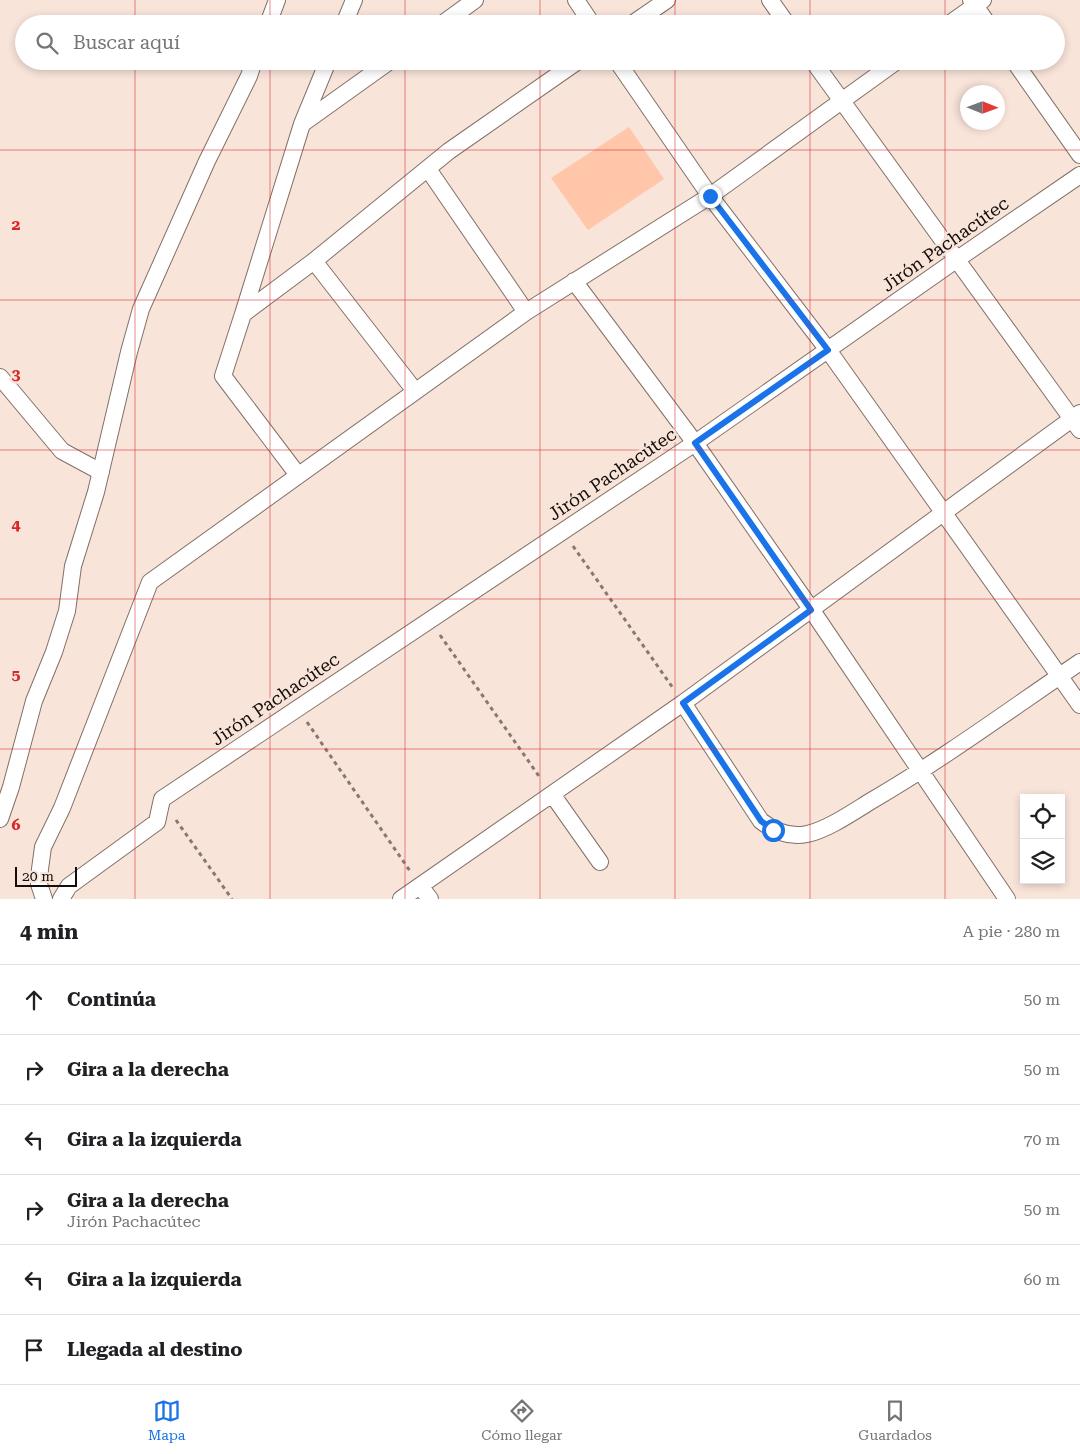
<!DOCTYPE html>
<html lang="es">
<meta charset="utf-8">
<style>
:root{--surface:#fff;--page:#f2f2f2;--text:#202124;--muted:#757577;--line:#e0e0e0;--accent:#1a73e8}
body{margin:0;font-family:"Roboto Serif",serif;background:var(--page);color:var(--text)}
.controls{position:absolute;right:15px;bottom:15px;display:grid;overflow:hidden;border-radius:0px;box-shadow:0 2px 8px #0003}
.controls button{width:45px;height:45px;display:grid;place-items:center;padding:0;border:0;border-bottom:1px solid var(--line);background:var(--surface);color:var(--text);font:25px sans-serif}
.compass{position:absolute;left:960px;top:85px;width:45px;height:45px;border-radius:50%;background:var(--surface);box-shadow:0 2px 8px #0003;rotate:91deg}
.scale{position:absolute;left:15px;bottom:12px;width:62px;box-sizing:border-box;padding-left:5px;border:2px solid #140d0a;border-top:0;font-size:14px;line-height:18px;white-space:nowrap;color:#140d0a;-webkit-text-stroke:4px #f9e4da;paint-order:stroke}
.stop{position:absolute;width:15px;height:15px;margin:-11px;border:4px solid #1a73e8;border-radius:50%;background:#fff}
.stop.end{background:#1a73e8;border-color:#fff;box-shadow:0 1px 5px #0008}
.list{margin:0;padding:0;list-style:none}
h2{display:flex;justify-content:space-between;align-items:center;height:65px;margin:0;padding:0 20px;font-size:21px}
h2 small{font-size:16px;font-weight:400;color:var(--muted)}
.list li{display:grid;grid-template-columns:32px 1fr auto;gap:15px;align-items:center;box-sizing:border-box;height:70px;padding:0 20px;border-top:1px solid var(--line)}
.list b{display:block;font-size:19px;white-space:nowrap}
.list p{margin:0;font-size:16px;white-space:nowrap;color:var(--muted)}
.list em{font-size:16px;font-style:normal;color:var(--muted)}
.icon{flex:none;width:28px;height:28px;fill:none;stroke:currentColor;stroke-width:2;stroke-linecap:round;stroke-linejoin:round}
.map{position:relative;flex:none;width:1080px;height:899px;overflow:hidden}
.search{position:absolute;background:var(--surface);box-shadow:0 2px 8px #0003;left:15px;right:15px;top:15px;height:55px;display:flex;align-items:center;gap:12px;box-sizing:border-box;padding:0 18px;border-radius:28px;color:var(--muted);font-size:19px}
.sheet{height:485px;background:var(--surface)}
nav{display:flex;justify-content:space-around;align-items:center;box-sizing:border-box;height:70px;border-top:1px solid var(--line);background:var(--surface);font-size:14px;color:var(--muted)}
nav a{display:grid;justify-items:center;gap:2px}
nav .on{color:var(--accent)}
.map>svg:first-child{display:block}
.green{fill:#ffc6aa}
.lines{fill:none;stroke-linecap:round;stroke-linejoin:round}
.street-casing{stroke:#827067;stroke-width:18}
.path{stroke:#877972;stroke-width:3;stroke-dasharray:4 4;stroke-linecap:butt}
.street{stroke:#fff;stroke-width:16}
.route{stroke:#1a73e8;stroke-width:6}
.grid{fill:none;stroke:#d62828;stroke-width:1;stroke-opacity:0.55}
.labels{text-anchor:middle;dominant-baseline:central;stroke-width:5;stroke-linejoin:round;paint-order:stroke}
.street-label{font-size:18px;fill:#140d0a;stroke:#f9e4da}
.grid-label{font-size:16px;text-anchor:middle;font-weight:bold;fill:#d62828;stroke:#f9e4da;stroke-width:5;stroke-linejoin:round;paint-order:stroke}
</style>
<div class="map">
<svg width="1080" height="899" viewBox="0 0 1080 899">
<rect width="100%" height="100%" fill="#f9e4da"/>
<path class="green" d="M 629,127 L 664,179 L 588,230 L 551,178 Z"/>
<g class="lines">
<defs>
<path id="street" d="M 576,0 L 592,24
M 770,0 L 787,24
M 971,0 L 988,24
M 268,24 L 277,0
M 344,24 L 354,0
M 442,24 L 475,0
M 632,24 L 667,0
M 949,24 L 983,0
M 617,61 L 710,196 L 828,350 L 1080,705
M 813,61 L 1080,430
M 1014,61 L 1080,155
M 302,124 L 390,61
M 428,169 L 526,312
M 314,261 L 415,391
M 574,281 L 695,443 L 811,609 L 1007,899
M 243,314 L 302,124 L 328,61
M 0,377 L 62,451 L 101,472
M 298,475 L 223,376 L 243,314 L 314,261 L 449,151 L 578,61
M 683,703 L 761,821 C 774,831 789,838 807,834 C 827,830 853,812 871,801 C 943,759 1011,709 1080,662
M 552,794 L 600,862
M 0,819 L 11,787 L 34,701 L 54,652 L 67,611 L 73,566 L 96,492 L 129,352 L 141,309 L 207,161 L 249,76 L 254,61
M 420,886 L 430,899
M 44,899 L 39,884 L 40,869 L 43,847 L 62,808 L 150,582 L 526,312 L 710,196 L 897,61
M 61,899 L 69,886 L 157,822 L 162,799 L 695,443 L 956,260 L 1080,175
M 401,899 L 683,703 L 1080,413"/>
</defs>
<use href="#street" class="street-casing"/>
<path class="path" d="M 573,546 L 673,688
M 440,635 L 541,779
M 307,722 L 410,871
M 176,820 L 232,899"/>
<use href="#street" class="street"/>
</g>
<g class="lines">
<path class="route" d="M 710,196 L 828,350 L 695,443 L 811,610 L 683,703 L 761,821 L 773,830"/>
</g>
<path class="grid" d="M 135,0 L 135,24M 270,0 L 270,24M 405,0 L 405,24M 540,0 L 540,24M 675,0 L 675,24M 810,0 L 810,24M 945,0 L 945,24M 135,61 L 135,899M 270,61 L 270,899M 405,61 L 405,899M 540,61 L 540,899M 675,61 L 675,899M 810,61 L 810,899M 945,61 L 945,899M 0,150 L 1080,150M 0,300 L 1080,300M 0,450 L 1080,450M 0,599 L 1080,599M 0,749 L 1080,749"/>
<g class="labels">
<g class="street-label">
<text transform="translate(945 244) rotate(-35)">Jirón Pachacútec</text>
<text transform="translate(612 474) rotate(-34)">Jirón Pachacútec</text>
<text transform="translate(275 699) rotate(-34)">Jirón Pachacútec</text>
</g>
</g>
<g class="grid-label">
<text x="16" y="230">2</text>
<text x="16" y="380">3</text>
<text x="16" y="530">4</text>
<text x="16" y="680">5</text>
<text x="16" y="830">6</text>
</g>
</svg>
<div class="controls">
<button><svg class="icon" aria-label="locate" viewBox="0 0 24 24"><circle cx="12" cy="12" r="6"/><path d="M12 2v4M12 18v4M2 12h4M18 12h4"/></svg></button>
<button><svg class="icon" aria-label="layers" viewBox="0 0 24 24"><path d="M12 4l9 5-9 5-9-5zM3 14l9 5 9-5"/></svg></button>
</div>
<svg class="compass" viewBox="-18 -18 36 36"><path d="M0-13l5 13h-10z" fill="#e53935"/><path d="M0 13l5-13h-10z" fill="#757577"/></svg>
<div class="scale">20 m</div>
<div class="stop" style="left:773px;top:830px"></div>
<div class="stop end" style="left:710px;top:196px"></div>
<div class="search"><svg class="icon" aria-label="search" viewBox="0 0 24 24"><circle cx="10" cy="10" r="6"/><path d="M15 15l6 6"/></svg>Buscar aquí</div>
</div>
<section class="sheet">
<h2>4 min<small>A pie · 280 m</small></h2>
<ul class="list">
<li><svg class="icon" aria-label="ahead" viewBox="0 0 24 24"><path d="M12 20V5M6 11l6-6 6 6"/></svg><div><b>Continúa</b></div><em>50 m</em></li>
<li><svg class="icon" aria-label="right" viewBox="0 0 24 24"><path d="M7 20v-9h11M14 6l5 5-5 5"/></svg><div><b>Gira a la derecha</b></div><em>50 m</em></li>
<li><svg class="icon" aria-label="left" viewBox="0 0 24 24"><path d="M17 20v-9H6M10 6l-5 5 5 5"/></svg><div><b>Gira a la izquierda</b></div><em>70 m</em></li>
<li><svg class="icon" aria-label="right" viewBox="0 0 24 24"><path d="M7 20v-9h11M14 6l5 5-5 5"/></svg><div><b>Gira a la derecha</b><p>Jirón Pachacútec</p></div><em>50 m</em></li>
<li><svg class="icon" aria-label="left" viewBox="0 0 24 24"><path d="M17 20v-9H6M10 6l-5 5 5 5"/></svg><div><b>Gira a la izquierda</b></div><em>60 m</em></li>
<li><svg class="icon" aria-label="arrive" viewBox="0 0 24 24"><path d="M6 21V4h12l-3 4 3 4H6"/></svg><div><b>Llegada al destino</b></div></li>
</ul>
</section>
<nav>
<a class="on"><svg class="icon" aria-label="map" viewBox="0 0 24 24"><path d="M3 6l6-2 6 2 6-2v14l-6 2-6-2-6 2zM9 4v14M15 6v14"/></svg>Mapa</a>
<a><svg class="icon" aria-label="directions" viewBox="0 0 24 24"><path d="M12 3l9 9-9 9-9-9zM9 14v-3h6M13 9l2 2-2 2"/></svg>Cómo llegar</a>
<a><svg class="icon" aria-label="saved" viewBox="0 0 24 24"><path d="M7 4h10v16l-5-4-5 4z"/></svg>Guardados</a>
</nav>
